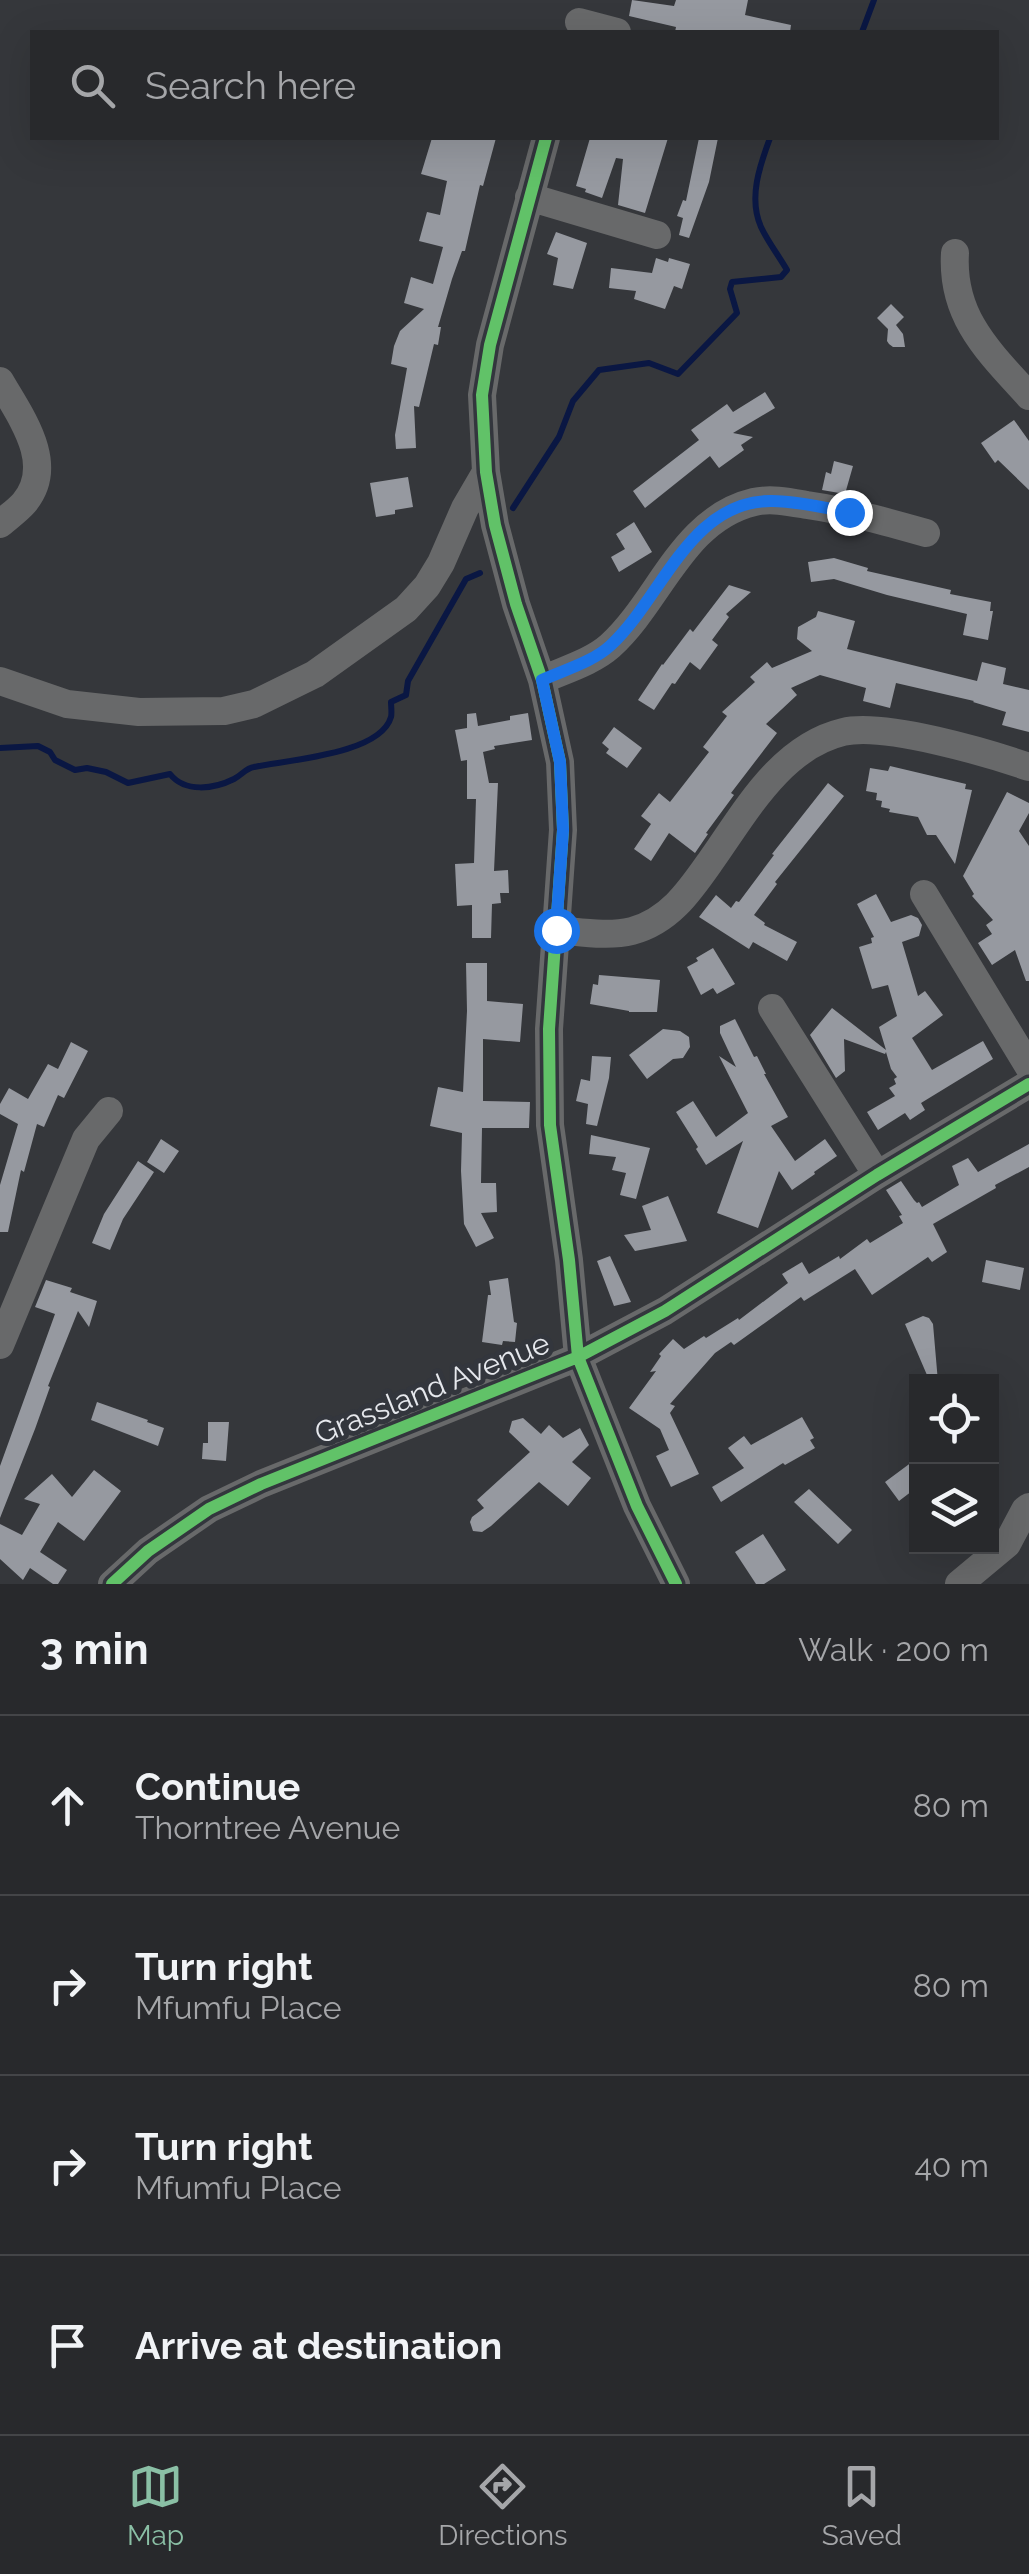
<!DOCTYPE html>
<meta charset="utf-8">
<style>
:root{--surface:#28292c;--page:#343538;--text:#f1f3f6;--muted:#a5a6a9;--line:#444548;--accent:#8abfa5}
body{margin:0;font-family:Raleway,sans-serif;background:var(--page);color:var(--text)}
.controls{position:absolute;right:30px;bottom:30px;display:grid;overflow:hidden;border-radius:0px;box-shadow:0 10px 40px #0002}
.controls button{width:90px;height:90px;display:grid;place-items:center;padding:0;border:0;border-bottom:2px solid var(--line);background:var(--surface);color:var(--text);font:50px sans-serif}
.stop{position:absolute;width:30px;height:30px;margin:-22px;border:8px solid #1a73e8;border-radius:50%;background:#fff}
.stop.end{background:#1a73e8;border-color:#fff;box-shadow:0 2px 10px #0008}
.list{margin:0;padding:0;list-style:none}
h2{display:flex;justify-content:space-between;align-items:center;height:130px;margin:0;padding:0 40px;font-size:42px}
h2 small{font-size:32px;font-weight:400;color:var(--muted)}
.list li{display:grid;grid-template-columns:65px 1fr auto;gap:30px;align-items:center;box-sizing:border-box;height:180px;padding:0 40px;border-top:2px solid var(--line)}
.list b{display:block;font-size:38px;white-space:nowrap}
.list p{margin:0;font-size:32px;white-space:nowrap;color:var(--muted)}
.list em{font-size:32px;font-style:normal;color:var(--muted)}
.icon{flex:none;width:55px;height:55px;fill:none;stroke:currentColor;stroke-width:2;stroke-linecap:round;stroke-linejoin:round}
.map{position:relative;flex:none;width:1029px;height:1584px;overflow:hidden}
.search{position:absolute;background:var(--surface);box-shadow:0 10px 40px #0002;left:30px;right:30px;top:30px;height:110px;display:flex;align-items:center;gap:25px;box-sizing:border-box;padding:0 35px;border-radius:0px;color:var(--muted);font-size:38px}
.sheet{height:850px;background:var(--surface)}
nav{display:flex;justify-content:space-around;align-items:center;box-sizing:border-box;height:140px;border-top:2px solid var(--line);background:var(--surface);font-size:28px;color:var(--muted)}
nav a{display:grid;justify-items:center;gap:5px}
nav .on{color:var(--accent)}
.map>svg:first-child{display:block}
.lines{fill:none;stroke-linecap:round;stroke-linejoin:round}
.stream{stroke:#0a1743;stroke-width:6}
.building{fill:#9699a0}
.minor{stroke:#68696a;stroke-width:28}
.cycleway-casing{stroke:#33363d;stroke-width:19}
.cycleway{stroke:#61c268;stroke-width:12}
.route{stroke:#1a73e8;stroke-width:12}
.labels{text-anchor:middle;dominant-baseline:central;stroke-width:10;stroke-linejoin:round;paint-order:stroke}
.street-label{font-size:30px;fill:#e6e8ed;stroke:#33363d}
</style>
<div class="map">
<svg width="1029" height="1584" viewBox="0 0 1029 1584">
<rect width="100%" height="100%" fill="#35373b"/>
<g class="lines">
<path class="stream" d="M 862,32 L 874,0
M 513,508 L 559,437 L 573,401 L 599,370 L 649,363 L 678,374 L 737,313 L 730,289 L 732,282 L 781,277 L 787,270 C 779,256 768,242 761,227 C 748,198 760,165 770,138
M 0,748 L 38,746 L 50,752 L 55,760 L 75,770 L 87,768 L 106,772 L 128,783 L 170,774 C 185,793 214,789 234,779 C 242,775 246,768 254,767 C 285,760 380,755 391,717 C 392,714 391,705 391,702 L 406,695 L 408,681 L 466,579 L 480,573"/>
</g>
<path class="building" d="M 632,0 L 674,6 L 676,0 L 748,0 L 745,15 L 791,25 L 790,32 L 675,32 L 676,27 L 629,16 Z
M 432,138 L 496,138 L 483,186 L 480,185 L 465,251 L 462,251 L 452,279 L 438,327 L 441,327 L 438,345 L 434,344 L 419,407 L 414,406 L 416,448 L 396,449 L 395,435 L 407,368 L 391,364 L 394,346 L 400,331 L 424,309 L 404,303 L 411,277 L 433,284 L 443,247 L 419,241 L 427,212 L 440,215 L 447,181 L 421,174 Z
M 590,138 L 668,138 L 645,213 L 618,205 L 623,159 L 616,158 L 602,198 L 585,192 L 586,189 L 576,186 Z
M 699,138 L 718,138 L 709,182 L 689,238 L 679,235 L 683,218 L 677,216 L 683,200 L 686,201 Z
M 556,232 L 587,243 L 573,289 L 553,285 L 558,258 L 547,254 Z
M 656,258 L 668,262 L 669,258 L 690,264 L 682,289 L 674,286 L 665,309 L 634,299 L 636,291 L 609,288 L 611,268 L 652,273 Z
M 891,304 L 904,317 L 896,325 L 903,334 L 905,347 L 893,347 L 889,344 L 887,341 L 888,329 L 877,318 Z
M 765,392 L 775,408 L 733,433 L 753,437 L 741,445 L 744,450 L 719,468 L 710,456 L 645,508 L 633,491 L 699,440 L 691,430 L 727,404 L 733,412 Z
M 1014,420 L 1029,441 L 1029,490 L 998,460 L 995,463 L 981,443 Z
M 834,461 L 853,466 L 845,494 L 822,490 L 826,472 L 831,474 Z
M 408,477 L 413,507 L 395,510 L 395,514 L 376,517 L 370,483 Z
M 634,522 L 652,552 L 619,572 L 611,557 L 625,549 L 616,534 Z
M 834,558 L 868,568 L 867,571 L 951,590 L 950,594 L 991,602 L 990,611 L 993,611 L 988,640 L 963,635 L 967,614 L 887,595 L 834,579 L 811,582 L 808,562 Z
M 729,585 L 751,592 L 726,614 L 729,617 L 712,640 L 718,645 L 700,670 L 690,662 L 675,684 L 672,683 L 654,710 L 638,700 L 662,664 L 663,665 L 690,629 L 693,632 Z
M 818,611 L 855,621 L 847,649 L 977,681 L 982,662 L 1006,668 L 1003,684 L 1029,690 L 1029,732 L 1002,725 L 1006,712 L 973,702 L 974,701 L 896,683 L 890,708 L 863,701 L 866,688 L 820,675 L 791,688 L 797,695 L 766,724 L 777,733 L 731,793 L 734,795 L 706,833 L 708,834 L 695,853 L 669,833 L 651,861 L 634,849 L 651,824 L 641,816 L 659,793 L 670,802 L 709,752 L 703,747 L 727,716 L 722,712 L 755,682 L 750,677 L 767,662 L 772,668 L 812,651 L 797,639 L 798,627 L 816,617 Z
M 476,713 L 478,726 L 510,720 L 510,716 L 528,713 L 532,740 L 494,746 L 495,749 L 483,752 L 489,783 L 498,783 L 494,871 L 508,870 L 509,893 L 500,893 L 501,903 L 492,904 L 491,938 L 472,938 L 472,905 L 457,906 L 455,864 L 474,863 L 476,799 L 467,799 L 467,760 L 461,761 L 455,730 L 467,728 L 467,714 Z
M 614,727 L 642,748 L 627,768 L 606,753 L 609,749 L 602,743 Z
M 890,766 L 966,784 L 965,789 L 972,790 L 955,864 L 936,835 L 927,835 L 918,817 L 889,812 L 890,809 L 881,807 L 882,801 L 876,800 L 877,793 L 866,791 L 870,768 L 888,771 Z
M 828,783 L 844,796 L 775,882 L 777,884 L 754,915 L 765,923 L 764,925 L 797,942 L 787,961 L 753,942 L 749,949 L 699,917 L 716,895 L 731,908 L 736,901 L 739,902 L 774,855 L 772,854 Z
M 1007,792 L 1029,803 L 1029,813 L 1019,831 L 1029,846 L 1029,981 L 1026,981 L 1015,950 L 992,965 L 978,943 L 992,934 L 986,925 L 993,920 L 972,896 L 974,894 L 963,876 Z
M 876,894 L 891,922 L 911,915 L 918,918 L 922,925 L 919,936 L 902,942 L 918,996 L 925,991 L 943,1015 L 912,1038 L 932,1070 L 983,1041 L 993,1059 L 921,1103 L 925,1110 L 910,1120 L 905,1113 L 878,1130 L 867,1112 L 895,1096 L 889,1088 L 896,1084 L 894,1079 L 897,1077 L 891,1069 L 886,1052 L 885,1054 L 844,1039 L 845,1071 L 836,1078 L 810,1035 L 832,1008 L 886,1050 L 879,1027 L 897,1016 L 888,985 L 872,989 L 859,947 L 872,943 L 871,938 L 874,937 L 857,904 Z
M 713,948 L 735,984 L 717,994 L 713,988 L 701,995 L 687,967 L 698,961 L 696,958 Z
M 466,963 L 487,963 L 487,1001 L 523,1004 L 520,1042 L 483,1039 L 483,1101 L 530,1102 L 529,1128 L 482,1128 L 481,1183 L 496,1183 L 497,1212 L 481,1213 L 494,1238 L 476,1247 L 464,1224 L 461,1171 L 462,1133 L 430,1126 L 438,1087 L 463,1092 L 467,1011 Z
M 599,975 L 660,980 L 657,1012 L 629,1012 L 629,1011 L 590,1004 L 593,984 L 598,985 Z
M 735,1019 L 754,1057 L 757,1056 L 766,1074 L 764,1074 L 788,1117 L 771,1126 L 795,1161 L 825,1139 L 837,1156 L 814,1172 L 815,1174 L 792,1190 L 779,1171 L 758,1228 L 717,1213 L 743,1141 L 706,1165 L 696,1149 L 698,1147 L 676,1112 L 693,1101 L 716,1137 L 748,1113 L 719,1056 L 736,1067 L 720,1033 L 720,1026 Z
M 663,1029 L 680,1031 L 689,1037 L 690,1047 L 683,1058 L 673,1059 L 647,1079 L 629,1055 Z
M 71,1042 L 88,1051 L 64,1098 L 58,1095 L 44,1127 L 37,1124 L 24,1172 L 21,1170 L 8,1232 L 0,1232 L 0,1185 L 18,1124 L 0,1114 L 0,1104 L 9,1088 L 28,1099 L 48,1064 L 58,1069 Z
M 592,1056 L 611,1057 L 609,1078 L 597,1126 L 586,1124 L 588,1104 L 576,1101 L 581,1079 L 590,1081 Z
M 591,1135 L 650,1148 L 636,1199 L 620,1195 L 626,1173 L 612,1170 L 616,1157 L 589,1154 Z
M 161,1139 L 179,1151 L 164,1173 L 147,1162 Z
M 1029,1144 L 1029,1167 L 995,1185 L 996,1188 L 933,1224 L 947,1252 L 932,1262 L 928,1257 L 872,1295 L 855,1269 L 804,1301 L 801,1297 L 734,1345 L 731,1342 L 715,1353 L 670,1404 L 675,1406 L 670,1413 L 699,1474 L 671,1487 L 656,1456 L 669,1450 L 660,1429 L 629,1408 L 656,1371 L 650,1372 L 661,1356 L 659,1354 L 673,1339 L 684,1349 L 704,1336 L 706,1338 L 738,1318 L 739,1320 L 788,1283 L 782,1274 L 802,1262 L 809,1274 L 839,1256 L 840,1259 L 867,1239 L 870,1243 L 903,1223 L 899,1216 L 902,1215 L 886,1190 L 901,1181 L 914,1200 L 917,1203 L 919,1202 L 922,1207 L 959,1185 L 952,1166 L 968,1158 L 978,1172 Z
M 138,1161 L 154,1172 L 123,1219 L 110,1250 L 92,1243 L 104,1214 Z
M 668,1196 L 687,1241 L 635,1251 L 624,1235 L 651,1230 L 642,1206 Z
M 610,1256 L 631,1302 L 614,1306 L 597,1261 Z
M 986,1260 L 1024,1268 L 1020,1290 L 982,1282 Z
M 508,1278 L 514,1322 L 517,1323 L 515,1342 L 503,1341 L 502,1345 L 482,1342 L 488,1295 L 491,1295 L 489,1281 Z
M 46,1280 L 72,1288 L 70,1292 L 97,1301 L 89,1327 L 78,1311 L 48,1386 L 50,1387 L 35,1429 L 0,1518 L 0,1466 L 55,1314 L 35,1307 Z
M 923,1316 L 929,1318 L 933,1324 L 938,1382 L 930,1382 L 905,1324 Z
M 97,1402 L 148,1420 L 147,1422 L 164,1428 L 158,1446 L 91,1420 Z
M 802,1417 L 814,1438 L 810,1440 L 815,1448 L 785,1465 L 783,1463 L 721,1502 L 712,1487 L 744,1468 L 728,1448 L 744,1436 L 751,1445 Z
M 523,1418 L 541,1434 L 549,1425 L 563,1438 L 580,1428 L 589,1445 L 572,1462 L 591,1478 L 568,1506 L 539,1482 L 491,1526 L 482,1532 L 473,1531 L 470,1522 L 472,1517 L 484,1508 L 477,1500 L 530,1452 L 509,1432 L 512,1421 Z
M 208,1422 L 229,1422 L 226,1461 L 202,1459 L 203,1443 L 208,1443 Z
M 916,1459 L 916,1488 L 899,1501 L 885,1482 Z
M 94,1470 L 121,1491 L 84,1541 L 58,1522 L 40,1552 L 67,1570 L 58,1584 L 53,1584 L 30,1568 L 23,1580 L 0,1559 L 0,1524 L 22,1535 L 40,1504 L 24,1499 L 52,1474 L 72,1497 Z
M 809,1489 L 852,1530 L 838,1544 L 794,1502 Z
M 763,1534 L 786,1570 L 764,1584 L 756,1584 L 735,1552 Z"/>
<g class="lines">
<path class="minor" d="M 579,22 L 617,32
M 546,138 L 490,345 L 482,395 L 486,472 L 495,525 L 516,604 L 542,680 L 560,762 L 563,830 L 549,1029 L 550,1125 L 569,1260 L 578,1357 L 637,1506 L 676,1584
M 529,197 L 657,235
M 955,253 C 951,317 989,352 1029,396
M 0,381 C 20,416 57,464 24,503 C 17,511 8,517 0,524
M 542,680 C 564,670 592,662 610,646 C 660,601 682,519 754,502 C 771,498 790,502 807,505 C 848,511 887,522 926,533
M 0,681 L 67,704 L 139,712 L 224,711 L 254,704 L 315,674 L 406,609 L 427,586 L 441,563 L 465,508 L 486,472
M 924,894 L 1029,1067
M 556,930 C 581,932 608,937 632,931 C 669,921 689,892 710,862 C 745,813 780,747 843,732 C 884,722 988,753 1029,767
M 772,1008 L 877,1175
M 0,1345 L 86,1139 L 109,1111
M 112,1584 L 148,1551 L 209,1509 L 261,1484 L 578,1357 L 665,1311 L 877,1175 L 1029,1084
M 959,1584 L 1007,1544 L 1025,1510 L 1029,1507"/>
<defs>
<path id="cycleway" d="M 546,138 L 490,345 L 482,395 L 486,472 L 495,525 L 516,604 L 542,680 L 560,762 L 563,830 L 549,1029 L 550,1125 L 569,1260 L 578,1357 L 637,1506 L 676,1584
M 112,1584 L 148,1551 L 209,1509 L 261,1484 L 578,1357 L 665,1311 L 877,1175 L 1029,1084"/>
</defs>
<use href="#cycleway" class="cycleway-casing"/>
<use href="#cycleway" class="cycleway"/>
</g>
<g class="lines">
<path class="route" d="M 556,930 L 563,830 L 560,762 L 542,680 C 564,670 593,662 611,645 C 662,598 690,500 772,501 C 797,501 824,508 849,512"/>
</g>
<g class="labels">
<g class="street-label">
<text transform="translate(432 1388) rotate(-22)">Grassland Avenue</text>
</g>
</g>
</svg>
<div class="controls">
<button><svg class="icon" aria-label="locate" viewBox="0 0 24 24"><circle cx="12" cy="12" r="6"/><path d="M12 2v4M12 18v4M2 12h4M18 12h4"/></svg></button>
<button><svg class="icon" aria-label="layers" viewBox="0 0 24 24"><path d="M12 4l9 5-9 5-9-5zM3 14l9 5 9-5"/></svg></button>
</div>
<div class="stop" style="left:556px;top:930px"></div>
<div class="stop end" style="left:849px;top:512px"></div>
<div class="search"><svg class="icon" aria-label="search" viewBox="0 0 24 24"><circle cx="10" cy="10" r="6"/><path d="M15 15l6 6"/></svg>Search here</div>
</div>
<section class="sheet">
<h2>3 min<small>Walk · 200 m</small></h2>
<ul class="list">
<li><svg class="icon" aria-label="ahead" viewBox="0 0 24 24"><path d="M12 20V5M6 11l6-6 6 6"/></svg><div><b>Continue</b><p>Thorntree Avenue</p></div><em>80 m</em></li>
<li><svg class="icon" aria-label="right" viewBox="0 0 24 24"><path d="M7 20v-9h11M14 6l5 5-5 5"/></svg><div><b>Turn right</b><p>Mfumfu Place</p></div><em>80 m</em></li>
<li><svg class="icon" aria-label="right" viewBox="0 0 24 24"><path d="M7 20v-9h11M14 6l5 5-5 5"/></svg><div><b>Turn right</b><p>Mfumfu Place</p></div><em>40 m</em></li>
<li><svg class="icon" aria-label="arrive" viewBox="0 0 24 24"><path d="M6 21V4h12l-3 4 3 4H6"/></svg><div><b>Arrive at destination</b></div></li>
</ul>
</section>
<nav>
<a class="on"><svg class="icon" aria-label="map" viewBox="0 0 24 24"><path d="M3 6l6-2 6 2 6-2v14l-6 2-6-2-6 2zM9 4v14M15 6v14"/></svg>Map</a>
<a><svg class="icon" aria-label="directions" viewBox="0 0 24 24"><path d="M12 3l9 9-9 9-9-9zM9 14v-3h6M13 9l2 2-2 2"/></svg>Directions</a>
<a><svg class="icon" aria-label="saved" viewBox="0 0 24 24"><path d="M7 4h10v16l-5-4-5 4z"/></svg>Saved</a>
</nav>
